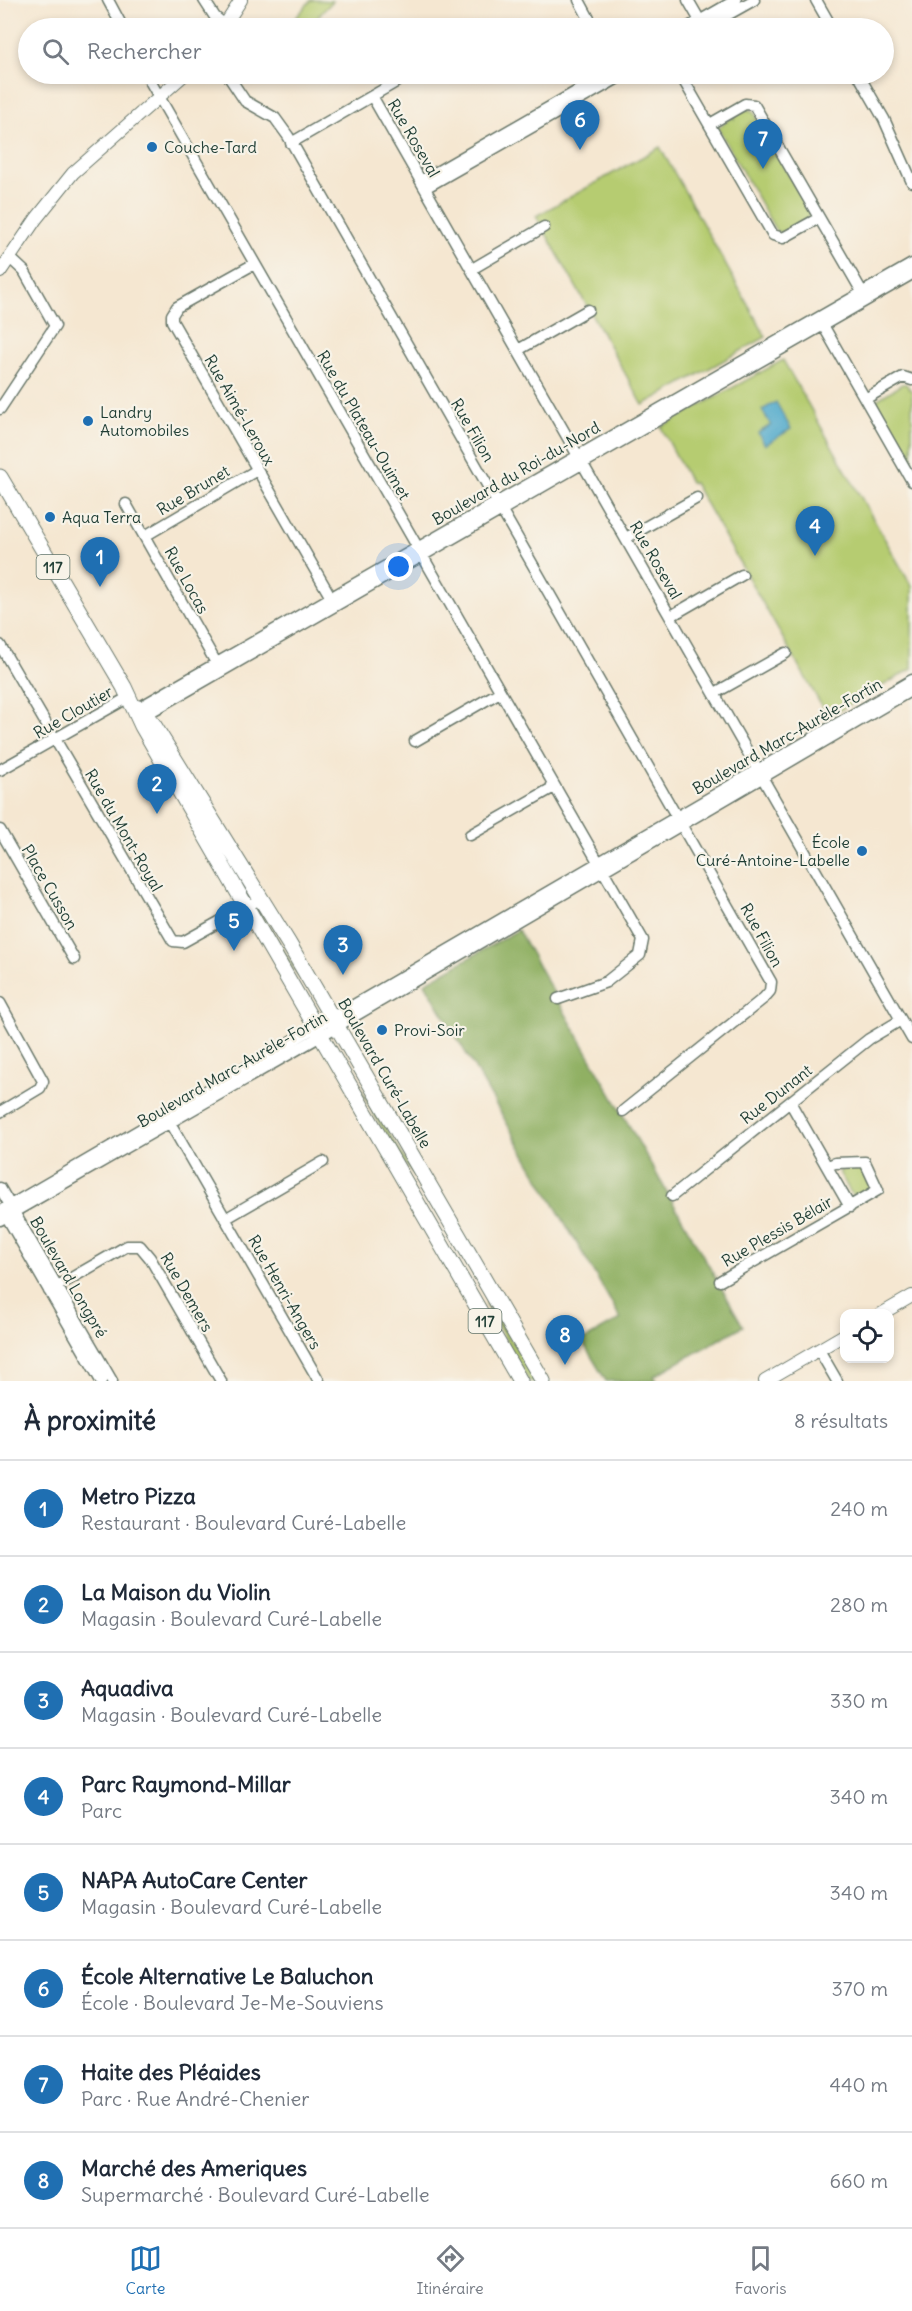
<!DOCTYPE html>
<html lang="fr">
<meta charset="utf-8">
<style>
:root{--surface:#fff;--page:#f6f6f7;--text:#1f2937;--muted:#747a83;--line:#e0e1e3;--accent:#1f6fb2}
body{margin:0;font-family:Delius,sans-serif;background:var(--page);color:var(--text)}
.controls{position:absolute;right:18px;bottom:18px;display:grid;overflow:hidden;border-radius:12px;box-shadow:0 3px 9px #0003}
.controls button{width:54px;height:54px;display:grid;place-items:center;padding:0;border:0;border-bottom:2px solid var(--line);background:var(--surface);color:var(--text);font:30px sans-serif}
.you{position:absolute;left:399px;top:567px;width:21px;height:21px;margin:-15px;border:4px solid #fff;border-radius:50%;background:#1a73e8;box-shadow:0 0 0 9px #1a73e833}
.badge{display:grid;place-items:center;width:39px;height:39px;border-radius:50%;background:var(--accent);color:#fff;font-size:20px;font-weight:700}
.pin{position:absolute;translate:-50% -50px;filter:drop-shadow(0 2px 3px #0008)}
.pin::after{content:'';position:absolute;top:32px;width:21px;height:18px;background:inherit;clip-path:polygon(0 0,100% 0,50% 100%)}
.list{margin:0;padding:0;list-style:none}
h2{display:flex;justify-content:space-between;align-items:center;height:78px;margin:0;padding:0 24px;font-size:26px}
h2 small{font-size:20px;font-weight:400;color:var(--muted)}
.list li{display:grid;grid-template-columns:39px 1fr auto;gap:18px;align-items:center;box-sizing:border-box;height:96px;padding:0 24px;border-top:2px solid var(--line)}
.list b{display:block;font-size:22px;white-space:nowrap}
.list p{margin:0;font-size:20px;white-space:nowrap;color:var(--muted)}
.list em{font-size:20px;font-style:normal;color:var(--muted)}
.icon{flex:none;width:33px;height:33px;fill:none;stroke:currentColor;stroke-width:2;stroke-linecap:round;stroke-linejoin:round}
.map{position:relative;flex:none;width:912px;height:1381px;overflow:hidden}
.search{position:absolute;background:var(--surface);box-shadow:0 3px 9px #0003;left:18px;right:18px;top:18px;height:66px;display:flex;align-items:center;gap:15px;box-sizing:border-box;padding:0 21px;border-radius:33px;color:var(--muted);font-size:22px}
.sheet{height:846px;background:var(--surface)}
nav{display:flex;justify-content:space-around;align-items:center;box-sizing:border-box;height:84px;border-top:2px solid var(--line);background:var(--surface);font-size:16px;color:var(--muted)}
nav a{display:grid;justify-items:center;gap:3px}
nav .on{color:var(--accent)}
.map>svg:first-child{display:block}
.green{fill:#b6cc71;stroke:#6a8452;stroke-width:1.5}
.forest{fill:#90b063;stroke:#58764c;stroke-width:1.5}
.water{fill:#4ea8cb;stroke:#367280;stroke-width:1.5}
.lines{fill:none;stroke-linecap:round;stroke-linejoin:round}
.minor-casing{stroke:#6a786b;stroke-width:13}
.tertiary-casing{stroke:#6a786b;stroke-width:14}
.primary-casing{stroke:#6a786b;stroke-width:17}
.minor{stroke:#fff;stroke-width:10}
.tertiary{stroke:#fff;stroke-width:12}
.primary{stroke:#fff;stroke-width:15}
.poi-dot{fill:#1f6fb2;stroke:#f7f3e8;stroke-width:2}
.labels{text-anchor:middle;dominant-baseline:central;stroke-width:4.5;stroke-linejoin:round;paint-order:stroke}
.shield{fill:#f7f3e8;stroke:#60746a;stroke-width:1.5}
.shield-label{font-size:15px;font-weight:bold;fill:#1f3d34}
.street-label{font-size:16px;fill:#1f3d34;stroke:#f7f3e8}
.poi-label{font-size:16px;fill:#1f3d34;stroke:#f7f3e8;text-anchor:start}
</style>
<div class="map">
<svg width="912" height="1381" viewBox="0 0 912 1381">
<rect width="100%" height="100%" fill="#f7f3e8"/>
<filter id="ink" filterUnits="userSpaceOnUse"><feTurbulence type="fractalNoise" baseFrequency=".0167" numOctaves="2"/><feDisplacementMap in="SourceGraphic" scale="12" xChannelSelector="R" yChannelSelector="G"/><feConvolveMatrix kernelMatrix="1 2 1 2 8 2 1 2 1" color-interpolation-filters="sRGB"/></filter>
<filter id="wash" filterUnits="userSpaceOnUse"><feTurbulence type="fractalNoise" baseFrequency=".008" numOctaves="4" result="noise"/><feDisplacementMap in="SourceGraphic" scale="24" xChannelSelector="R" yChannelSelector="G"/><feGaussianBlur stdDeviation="1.35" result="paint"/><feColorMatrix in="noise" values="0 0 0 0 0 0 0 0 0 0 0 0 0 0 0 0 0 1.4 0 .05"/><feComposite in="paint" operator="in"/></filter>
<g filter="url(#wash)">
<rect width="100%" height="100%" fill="#f5e7d1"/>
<path class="green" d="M 311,0 L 333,1 L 307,28 L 295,19 Z
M 746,109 L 753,111 L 810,213 L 806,220 L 781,233 L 776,231 L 718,128 L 732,117 L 734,119 L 735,115 Z
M 660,147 L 766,337 L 643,405 L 536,216 Z
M 783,360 L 912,587 L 912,669 L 828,717 L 694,483 L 690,482 L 661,427 Z
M 902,384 L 906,384 L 912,392 L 912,469 L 875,401 Z
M 260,913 L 300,977 L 272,941 L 257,915 Z
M 355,1080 L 419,1181 L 395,1152 Z
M 861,1168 L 871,1187 L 859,1195 L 852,1195 L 839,1172 L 843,1169 Z
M 485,1303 L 508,1334 L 535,1381 L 529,1381 Z"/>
<path class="forest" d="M 518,930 L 743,1326 L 654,1376 L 657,1381 L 606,1381 L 582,1341 L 621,1319 L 425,983 Z"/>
<path class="water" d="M 776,402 L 791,429 L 765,445 L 758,433 L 771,425 L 762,410 Z"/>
</g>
<g filter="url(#ink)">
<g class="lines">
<defs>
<path id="minor" d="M 108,0 L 123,28
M 204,0 L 215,17 L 225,25
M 579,0 L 594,28
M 688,0 L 703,26
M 816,0 L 832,28
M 687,28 L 736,0
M 704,28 L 754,0
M 146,74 L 643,940 L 640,955 L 606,982 L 558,999
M 227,74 L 245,101 L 275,118 L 288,136 L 771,982 L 770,991 L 764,998 L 623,1111
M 680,74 L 773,235 L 783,238 L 819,218
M 858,74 L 884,119 L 912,182
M 372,96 L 912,1039
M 710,124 L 745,104 L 754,105 L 865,297
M 291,143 L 410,74
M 421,181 L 607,74
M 425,188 L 625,74
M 254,264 L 177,307 L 172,315 L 172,321 L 333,601
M 472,269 L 544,227
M 820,320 L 912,481
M 518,350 L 588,310
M 865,399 L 903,377 L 912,380
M 0,409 L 55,326 L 24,271 L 10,258
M 126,504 L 219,668
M 145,536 L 257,470
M 626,538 L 697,498
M 671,616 L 742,575
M 0,645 L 173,941 L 183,942 L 262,898
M 715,693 L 786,653
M 135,710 L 912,264
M 140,718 L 912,274
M 415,741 L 500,692
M 0,770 L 129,697
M 0,830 L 74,959
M 470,835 L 554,787
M 0,1003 L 43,1081 L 40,1088 L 0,1112
M 790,1102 L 850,1207
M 166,1116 L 319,1381
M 0,1188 L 112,1381
M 672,1196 L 869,1039 L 901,1020
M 0,1211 L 912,680
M 4,1212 L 101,1381
M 225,1219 L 323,1162
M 0,1220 L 312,1041 L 912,690
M 720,1281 L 878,1190 L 865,1162 L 835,1163 L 828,1166
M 49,1291 L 127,1246 L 140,1246 L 150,1258 L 221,1381
M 819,1350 L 837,1381"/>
<path id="tertiary" d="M 223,28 L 241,0
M 0,272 L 36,219 L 73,173 L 185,74
M 881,1314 L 912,1296
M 765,1381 L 844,1335"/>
<path id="primary" d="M 0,477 L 124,687 L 142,726 L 520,1381
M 139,708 L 153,724 L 289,944 L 543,1381"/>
</defs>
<use href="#minor" class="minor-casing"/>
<use href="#tertiary" class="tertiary-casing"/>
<use href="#primary" class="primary-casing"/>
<use href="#minor" class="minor"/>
<use href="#tertiary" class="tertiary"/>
<use href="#primary" class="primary"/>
</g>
</g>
<g class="poi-dot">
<circle cx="152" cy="147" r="6"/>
<circle cx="88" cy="421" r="6"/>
<circle cx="50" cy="517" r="6"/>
<circle cx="862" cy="851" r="6"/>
<circle cx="382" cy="1030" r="6"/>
</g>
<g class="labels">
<g class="shield">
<rect x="36.5" y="555" width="33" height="24" rx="4.5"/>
<rect x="468.5" y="1309" width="33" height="24" rx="4.5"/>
</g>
<g class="shield-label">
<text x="53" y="567">117</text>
<text x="485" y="1321">117</text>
</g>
<g class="street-label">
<text transform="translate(414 138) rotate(60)">Rue Roseval</text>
<text transform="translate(240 410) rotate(60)">Rue Aimé-Leroux</text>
<text transform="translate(364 425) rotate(60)">Rue du Plateau-Ouimet</text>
<text transform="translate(473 430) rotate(60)">Rue Filion</text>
<text transform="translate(516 473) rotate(-30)">Boulevard du Roi-du-Nord</text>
<text transform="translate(193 490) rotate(-31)">Rue Brunet</text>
<text transform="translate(656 560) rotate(60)">Rue Roseval</text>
<text transform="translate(187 580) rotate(61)">Rue Locas</text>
<text transform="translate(73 712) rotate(-30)">Rue Cloutier</text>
<text transform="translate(787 736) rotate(-30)">Boulevard Marc-Aurèle-Fortin</text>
<text transform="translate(124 830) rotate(60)">Rue du Mont-Royal</text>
<text transform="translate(50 887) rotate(60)">Place Cusson</text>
<text transform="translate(762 935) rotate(61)">Rue Filion</text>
<text transform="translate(232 1069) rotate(-30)">Boulevard Marc-Aurèle-Fortin</text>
<text transform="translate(385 1073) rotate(60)">Boulevard Curé-Labelle</text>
<text transform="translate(776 1094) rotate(-38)">Rue Dunant</text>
<text transform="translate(777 1231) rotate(-30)">Rue Plessis Bélair</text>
<text transform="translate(69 1277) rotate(60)">Boulevard Longpré</text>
<text transform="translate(187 1292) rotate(60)">Rue Demers</text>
<text transform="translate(285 1292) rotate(60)">Rue Henri-Angers</text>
</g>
<g class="poi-label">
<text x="164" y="147">Couche-Tard</text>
<text x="100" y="412">Landry<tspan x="100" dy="18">Automobiles</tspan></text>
<text x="62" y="517">Aqua Terra</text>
<text x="850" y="842" text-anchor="end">École<tspan x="850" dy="18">Curé-Antoine-Labelle</tspan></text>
<text x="394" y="1030">Provi-Soir</text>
</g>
</g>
</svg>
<div class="controls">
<button><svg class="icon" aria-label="locate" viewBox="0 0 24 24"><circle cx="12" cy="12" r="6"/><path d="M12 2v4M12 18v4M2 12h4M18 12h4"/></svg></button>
</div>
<div class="you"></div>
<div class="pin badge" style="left:100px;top:587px">1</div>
<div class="pin badge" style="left:157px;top:814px">2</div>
<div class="pin badge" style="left:343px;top:975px">3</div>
<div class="pin badge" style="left:815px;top:556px">4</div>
<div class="pin badge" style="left:234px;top:951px">5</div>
<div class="pin badge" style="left:580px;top:150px">6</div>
<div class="pin badge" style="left:763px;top:169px">7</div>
<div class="pin badge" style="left:565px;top:1365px">8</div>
<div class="search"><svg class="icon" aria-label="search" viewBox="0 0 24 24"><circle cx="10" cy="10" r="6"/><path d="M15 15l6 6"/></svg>Rechercher</div>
</div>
<section class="sheet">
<h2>À proximité<small>8 résultats</small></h2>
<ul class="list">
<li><span class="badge">1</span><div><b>Metro Pizza</b><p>Restaurant · Boulevard Curé-Labelle</p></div><em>240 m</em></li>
<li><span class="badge">2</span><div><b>La Maison du Violin</b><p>Magasin · Boulevard Curé-Labelle</p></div><em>280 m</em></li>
<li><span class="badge">3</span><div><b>Aquadiva</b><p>Magasin · Boulevard Curé-Labelle</p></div><em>330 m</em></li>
<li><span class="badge">4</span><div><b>Parc Raymond-Millar</b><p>Parc</p></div><em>340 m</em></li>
<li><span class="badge">5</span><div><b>NAPA AutoCare Center</b><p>Magasin · Boulevard Curé-Labelle</p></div><em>340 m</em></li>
<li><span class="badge">6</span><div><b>École Alternative Le Baluchon</b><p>École · Boulevard Je-Me-Souviens</p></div><em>370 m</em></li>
<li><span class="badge">7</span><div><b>Haite des Pléaides</b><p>Parc · Rue André-Chenier</p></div><em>440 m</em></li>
<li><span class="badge">8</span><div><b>Marché des Ameriques</b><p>Supermarché · Boulevard Curé-Labelle</p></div><em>660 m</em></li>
</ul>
</section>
<nav>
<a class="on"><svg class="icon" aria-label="map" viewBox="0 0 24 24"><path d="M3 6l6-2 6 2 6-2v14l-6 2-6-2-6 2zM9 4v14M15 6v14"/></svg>Carte</a>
<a><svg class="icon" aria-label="directions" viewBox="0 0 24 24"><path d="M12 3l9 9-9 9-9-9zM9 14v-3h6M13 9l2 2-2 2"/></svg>Itinéraire</a>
<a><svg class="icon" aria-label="saved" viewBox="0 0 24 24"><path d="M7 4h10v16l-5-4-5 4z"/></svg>Favoris</a>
</nav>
